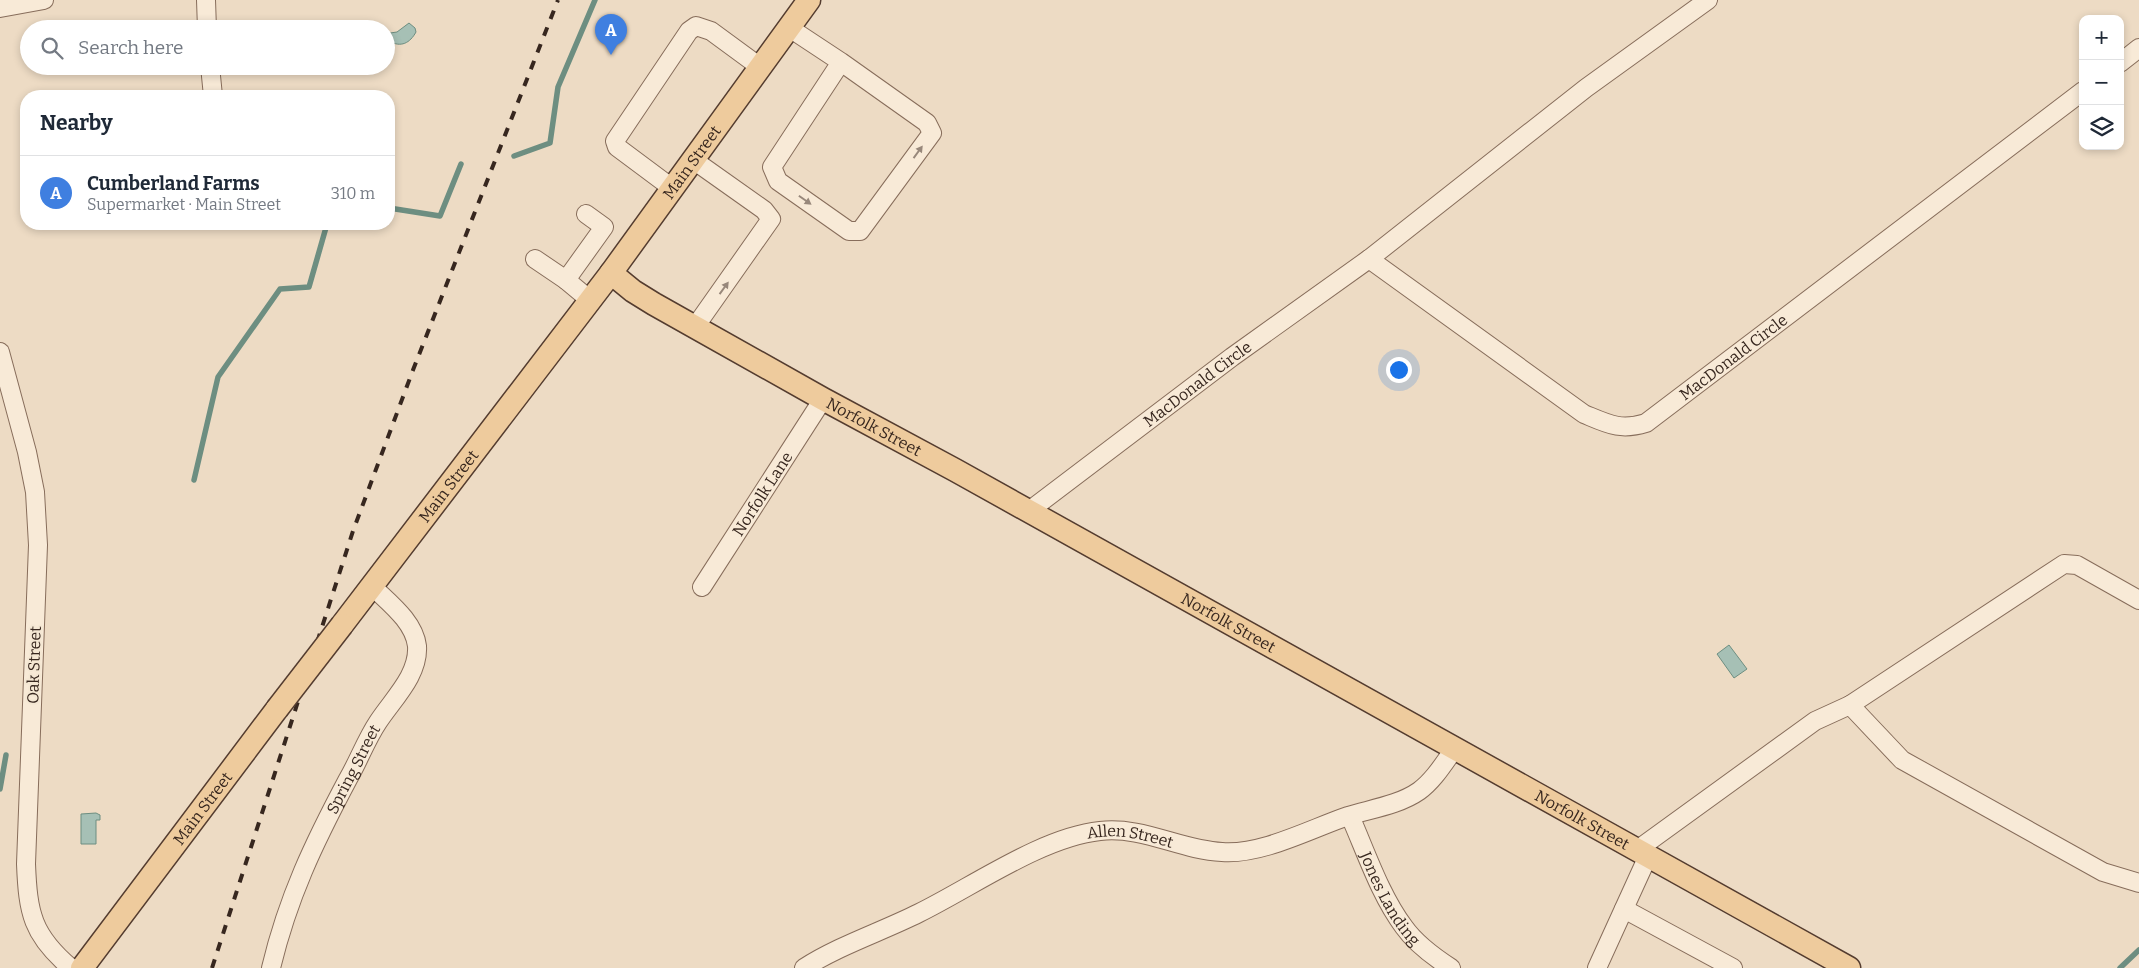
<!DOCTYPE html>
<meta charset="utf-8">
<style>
:root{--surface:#fff;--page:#f6f6f7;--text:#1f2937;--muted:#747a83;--line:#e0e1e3;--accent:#932d3b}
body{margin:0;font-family:Bitter,serif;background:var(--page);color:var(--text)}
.controls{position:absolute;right:15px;top:15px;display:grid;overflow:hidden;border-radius:10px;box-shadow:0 2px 8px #0003}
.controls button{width:45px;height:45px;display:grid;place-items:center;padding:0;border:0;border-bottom:1px solid var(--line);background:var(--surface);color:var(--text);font:25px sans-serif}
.you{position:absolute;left:1398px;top:369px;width:18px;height:18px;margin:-12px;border:4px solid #fff;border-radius:50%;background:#1a73e8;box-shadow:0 0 0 8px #1a73e833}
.badge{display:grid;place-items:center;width:32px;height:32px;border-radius:50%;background:var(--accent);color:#fff;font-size:16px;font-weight:700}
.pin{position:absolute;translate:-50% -41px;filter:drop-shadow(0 1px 2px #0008)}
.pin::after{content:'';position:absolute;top:26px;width:18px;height:15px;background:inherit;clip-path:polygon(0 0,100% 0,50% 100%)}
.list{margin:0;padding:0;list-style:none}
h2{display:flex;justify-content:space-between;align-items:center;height:65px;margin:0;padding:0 20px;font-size:21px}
h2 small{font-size:16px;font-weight:400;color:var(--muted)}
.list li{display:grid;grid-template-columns:32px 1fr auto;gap:15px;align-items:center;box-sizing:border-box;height:75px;padding:0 20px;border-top:1px solid var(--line)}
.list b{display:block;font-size:19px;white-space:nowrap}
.list p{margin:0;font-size:16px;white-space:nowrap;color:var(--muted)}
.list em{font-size:16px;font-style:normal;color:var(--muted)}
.icon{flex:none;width:28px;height:28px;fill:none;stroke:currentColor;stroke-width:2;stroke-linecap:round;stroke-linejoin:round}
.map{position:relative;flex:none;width:2139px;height:968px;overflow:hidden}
.search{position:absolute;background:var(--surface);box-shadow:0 2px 8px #0003;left:20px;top:20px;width:375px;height:55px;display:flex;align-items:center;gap:12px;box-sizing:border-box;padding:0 18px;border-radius:28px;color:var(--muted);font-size:19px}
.panel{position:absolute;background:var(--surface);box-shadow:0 2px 8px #0003;left:20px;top:90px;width:375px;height:140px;border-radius:20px}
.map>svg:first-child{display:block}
.water{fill:#a6c0b5;stroke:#6d8e81}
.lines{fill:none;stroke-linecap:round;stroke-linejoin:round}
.stream{stroke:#6d8e81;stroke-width:5.5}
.minor-casing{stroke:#876d5b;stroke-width:20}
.major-casing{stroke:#543c2f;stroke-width:25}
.minor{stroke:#f8ead7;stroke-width:18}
.major{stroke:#eecb9d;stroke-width:22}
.rail{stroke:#37271f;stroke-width:4;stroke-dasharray:9 9;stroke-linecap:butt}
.major-bridge-casing{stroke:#543c2f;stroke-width:25;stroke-linecap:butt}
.major-bridge{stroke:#eecb9d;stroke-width:22}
.oneway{fill:#98887b}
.labels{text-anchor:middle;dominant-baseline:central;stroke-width:4;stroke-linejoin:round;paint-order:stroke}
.street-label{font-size:16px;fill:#37271f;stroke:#f4e7d3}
</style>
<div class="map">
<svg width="2139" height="968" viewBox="0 0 2139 968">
<rect width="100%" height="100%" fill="#eddbc4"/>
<path class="water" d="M 409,23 L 415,28 L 416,32 C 410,43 401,48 389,41 L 390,33 L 397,32 Z
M 1729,645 L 1747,669 L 1734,678 L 1717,654 Z
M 96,813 L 100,815 L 100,820 L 96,820 L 96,844 L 81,844 L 81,814 Z"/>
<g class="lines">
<path class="stream" d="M 514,156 L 550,143 L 558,87 L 595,0
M 389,208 L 440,216 L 461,164
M 194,480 L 218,377 L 280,289 L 309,287 L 327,224
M 0,789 L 6,755
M 2120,968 L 2139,950"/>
<defs>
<g id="minor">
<path d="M 206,0 L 207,29"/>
<path d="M 0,8 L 44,0"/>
<path d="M 788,27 L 841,62 L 772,167 L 778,181 L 849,231 L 860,231 L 932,133 L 927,123 L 841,62"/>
<path d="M 2120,63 L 2139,48"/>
<path d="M 210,66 L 213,96"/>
<path d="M 692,159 L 764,210 L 771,219 L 695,327"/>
<path d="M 672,188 L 617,147 L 615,141 L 689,31 L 696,26 L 711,31 L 760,67"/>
<path d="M 586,214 L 604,227 L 566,280 L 590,300"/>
<path d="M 535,259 L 566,280"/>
<path id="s1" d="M 1369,259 L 1584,414 C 1608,424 1620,431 1646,423 L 2083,91"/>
<path d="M 0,352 L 27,452 L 35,492 L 38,545 L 26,864 C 28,913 32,935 71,968"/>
<path id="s2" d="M 1029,511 L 1232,357 L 1369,259 L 1586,88 L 1708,0"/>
<path id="s3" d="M 702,587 L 823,399"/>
<path d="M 1850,705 L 2064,564 L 2077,565 L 2139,600"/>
<path id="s4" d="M 1350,816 C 1366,852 1380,895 1404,927 C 1416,944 1434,957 1451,968"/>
<path d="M 1637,850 L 1815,721 L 1850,705 L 1902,760 L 2103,872 L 2139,883"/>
<path d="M 1624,909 L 1733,968"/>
<path id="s5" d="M 271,968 C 288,897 314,843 348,779 C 359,760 366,740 378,722 C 393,699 419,675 417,646 C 414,621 388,602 372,586"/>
<path id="s6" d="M 804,968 C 840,945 881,932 919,913 C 972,887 1042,837 1100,831 C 1143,826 1180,850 1222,852 C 1262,855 1310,829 1348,816 C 1371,809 1399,805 1419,791 C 1434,780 1444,763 1455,748"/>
<path d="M 1597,968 L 1648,856"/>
</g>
<g id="major">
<path id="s7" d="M 611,273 L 633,291 L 654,304 L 823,399 L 955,470 L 1849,968"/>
<path id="s8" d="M 342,625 L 611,273 L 809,0"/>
<path id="s9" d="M 82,968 L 277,709"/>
</g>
</defs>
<use href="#minor" class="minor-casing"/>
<use href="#major" class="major-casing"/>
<use href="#minor" class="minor"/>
<use href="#major" class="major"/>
<path class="rail" d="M 212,968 L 353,531 L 413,370 L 558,0"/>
<defs>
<path id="major-bridge" d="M 277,709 L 342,625"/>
</defs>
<use href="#major-bridge" class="major-bridge-casing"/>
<use href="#major-bridge" class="major-bridge"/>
</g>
<defs><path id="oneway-solid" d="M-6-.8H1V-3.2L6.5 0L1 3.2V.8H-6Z" transform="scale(1.25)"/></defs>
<g class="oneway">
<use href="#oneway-solid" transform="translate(918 152) rotate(-54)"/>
<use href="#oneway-solid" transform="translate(805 200) rotate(35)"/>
<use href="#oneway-solid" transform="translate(724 288) rotate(-54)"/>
</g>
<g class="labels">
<g class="street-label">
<text stroke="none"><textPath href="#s8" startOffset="580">Main Street</textPath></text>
<text stroke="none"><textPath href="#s1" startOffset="439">MacDonald Circle</textPath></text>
<text stroke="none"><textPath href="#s2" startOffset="211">MacDonald Circle</textPath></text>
<text stroke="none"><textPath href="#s7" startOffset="305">Norfolk Street</textPath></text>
<text stroke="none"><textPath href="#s8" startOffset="175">Main Street</textPath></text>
<text stroke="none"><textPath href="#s3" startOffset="111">Norfolk Lane</textPath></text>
<text stroke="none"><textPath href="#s7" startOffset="710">Norfolk Street</textPath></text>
<text transform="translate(34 665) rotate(-88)">Oak Street</text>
<text stroke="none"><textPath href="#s5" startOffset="216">Spring Street</textPath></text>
<text stroke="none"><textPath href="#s9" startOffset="200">Main Street</textPath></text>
<text stroke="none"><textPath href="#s7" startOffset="1115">Norfolk Street</textPath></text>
<text stroke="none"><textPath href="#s6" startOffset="358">Allen Street</textPath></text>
<text stroke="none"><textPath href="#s4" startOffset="92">Jones Landing</textPath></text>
</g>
</g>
</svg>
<div class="controls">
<button>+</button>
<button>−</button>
<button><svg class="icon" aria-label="layers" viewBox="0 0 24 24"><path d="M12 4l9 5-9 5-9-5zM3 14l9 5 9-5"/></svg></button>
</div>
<div class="you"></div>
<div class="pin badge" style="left:611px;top:55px;background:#3f7fe0">A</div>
<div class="search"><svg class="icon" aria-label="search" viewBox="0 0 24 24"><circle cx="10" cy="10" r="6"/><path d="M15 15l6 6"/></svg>Search here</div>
<section class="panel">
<h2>Nearby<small></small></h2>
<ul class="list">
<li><span class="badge" style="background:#3f7fe0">A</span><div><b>Cumberland Farms</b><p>Supermarket · Main Street</p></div><em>310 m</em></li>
</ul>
</section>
</div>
